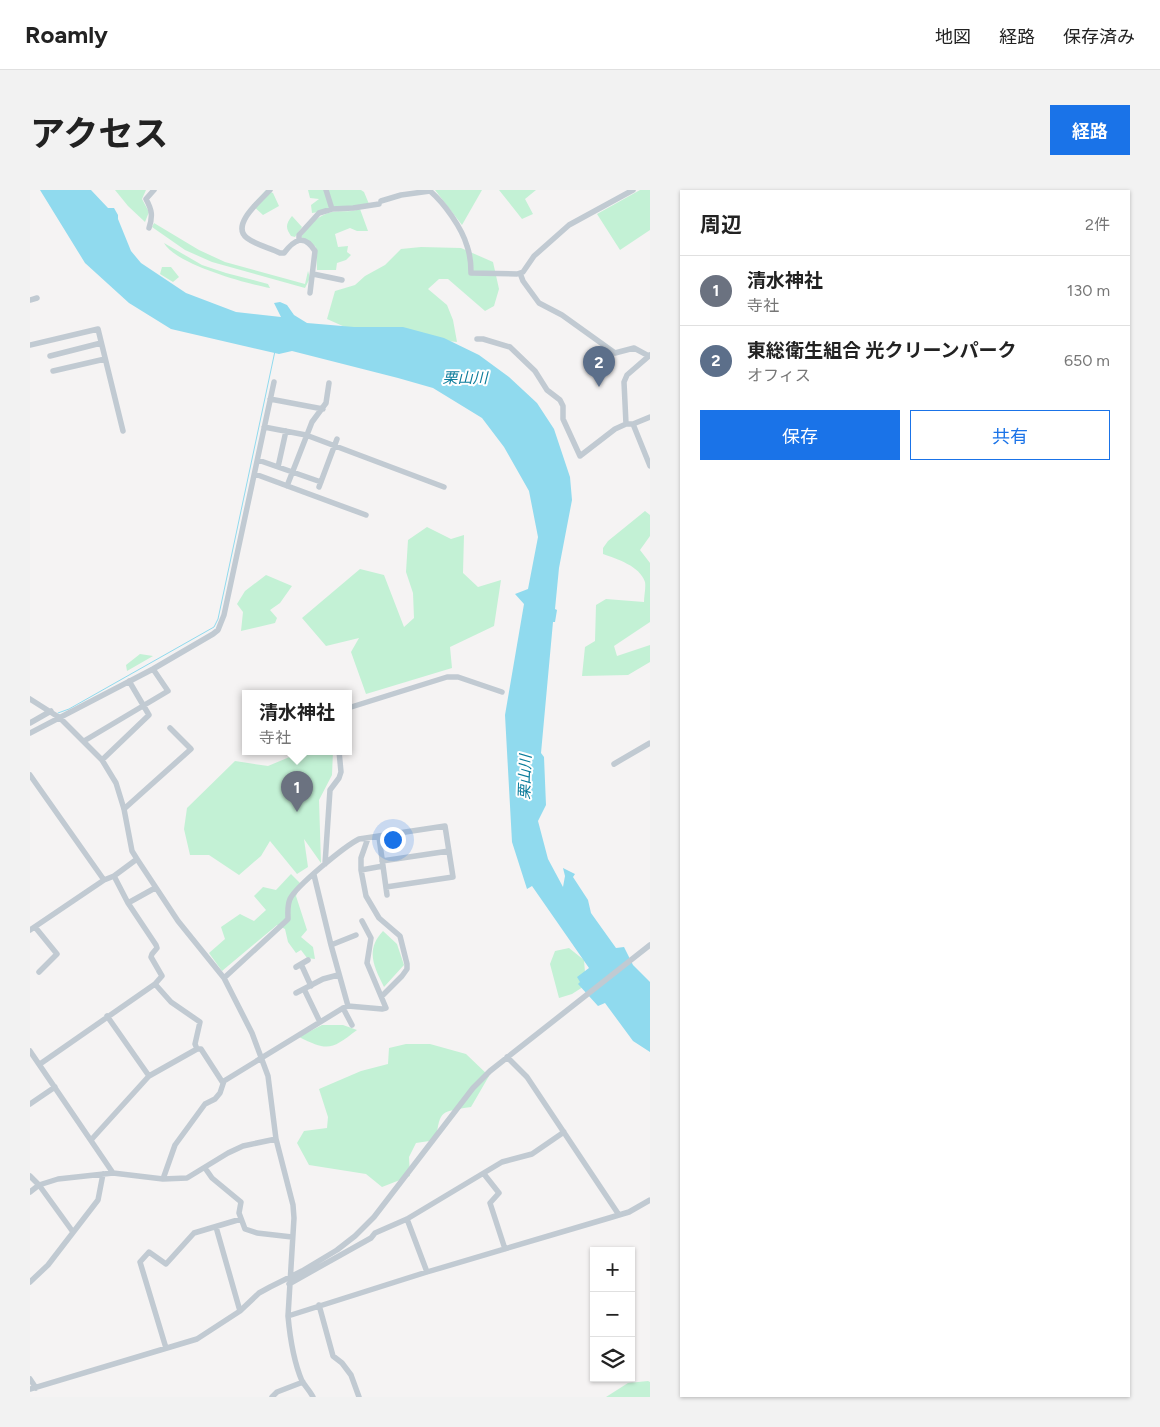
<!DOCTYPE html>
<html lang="ja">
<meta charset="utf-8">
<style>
:root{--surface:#fff;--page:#f2f2f2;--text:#222;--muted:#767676;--line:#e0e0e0;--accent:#1a73e8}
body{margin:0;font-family:Figtree,"Noto Sans JP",sans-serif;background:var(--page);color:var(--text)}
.controls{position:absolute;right:15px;bottom:15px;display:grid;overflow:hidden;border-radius:0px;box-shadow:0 1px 4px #0004}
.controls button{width:45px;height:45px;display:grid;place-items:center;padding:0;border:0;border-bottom:1px solid var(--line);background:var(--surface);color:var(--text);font:25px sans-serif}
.you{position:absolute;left:362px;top:649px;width:18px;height:18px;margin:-12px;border:4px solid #fff;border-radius:50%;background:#1a73e8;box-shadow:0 0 0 8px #1a73e833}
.badge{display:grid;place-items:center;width:32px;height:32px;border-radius:50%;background:var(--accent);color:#fff;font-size:16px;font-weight:700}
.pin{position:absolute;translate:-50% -41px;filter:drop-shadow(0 1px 2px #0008)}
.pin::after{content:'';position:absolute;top:26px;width:18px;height:15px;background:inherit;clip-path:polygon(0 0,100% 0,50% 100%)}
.popup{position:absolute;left:212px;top:500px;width:110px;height:65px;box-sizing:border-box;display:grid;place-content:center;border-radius:0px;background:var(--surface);filter:drop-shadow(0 1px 4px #0005);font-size:16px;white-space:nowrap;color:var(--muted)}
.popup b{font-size:19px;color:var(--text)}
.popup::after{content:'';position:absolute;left:50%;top:100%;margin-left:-10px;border:10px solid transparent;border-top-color:var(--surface)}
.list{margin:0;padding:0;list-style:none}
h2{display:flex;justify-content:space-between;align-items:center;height:65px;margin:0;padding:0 20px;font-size:21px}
h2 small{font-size:16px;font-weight:400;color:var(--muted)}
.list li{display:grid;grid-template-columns:32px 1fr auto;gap:15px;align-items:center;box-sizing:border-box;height:70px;padding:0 20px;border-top:1px solid var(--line)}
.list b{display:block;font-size:19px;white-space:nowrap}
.list p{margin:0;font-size:16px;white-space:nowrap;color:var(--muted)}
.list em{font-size:16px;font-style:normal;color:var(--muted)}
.actions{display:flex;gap:10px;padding:15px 20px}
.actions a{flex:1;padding:11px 0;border:1px solid var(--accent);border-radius:0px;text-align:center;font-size:18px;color:var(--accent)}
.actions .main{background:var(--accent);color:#fff}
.icon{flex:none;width:28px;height:28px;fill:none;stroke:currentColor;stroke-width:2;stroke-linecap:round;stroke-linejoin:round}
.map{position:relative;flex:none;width:620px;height:1207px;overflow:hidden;border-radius:0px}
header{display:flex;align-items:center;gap:30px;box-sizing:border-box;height:70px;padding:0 25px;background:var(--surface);border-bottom:1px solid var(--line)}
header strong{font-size:24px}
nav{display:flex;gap:28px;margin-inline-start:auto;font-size:18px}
.intro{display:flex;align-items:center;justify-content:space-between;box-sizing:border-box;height:120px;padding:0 30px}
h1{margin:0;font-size:35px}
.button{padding:12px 22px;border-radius:0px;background:var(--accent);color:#fff;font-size:18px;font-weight:700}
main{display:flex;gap:30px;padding:0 30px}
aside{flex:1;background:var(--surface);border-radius:0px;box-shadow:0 1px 4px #0004}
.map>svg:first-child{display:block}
.green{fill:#c3f1d5}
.water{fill:#90daee}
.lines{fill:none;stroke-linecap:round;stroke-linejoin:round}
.stream{stroke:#90daee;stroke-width:1}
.minor{stroke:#c1cad2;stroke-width:5.5}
.labels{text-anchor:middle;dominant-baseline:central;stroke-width:4;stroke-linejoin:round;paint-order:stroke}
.water-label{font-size:15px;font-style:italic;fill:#0c7c9b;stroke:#fff}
</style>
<header>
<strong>Roamly</strong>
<nav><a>地図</a><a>経路</a><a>保存済み</a></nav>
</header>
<div class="intro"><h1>アクセス</h1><a class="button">経路</a></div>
<main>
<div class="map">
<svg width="620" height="1207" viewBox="0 0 620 1207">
<rect width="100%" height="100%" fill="#f5f3f3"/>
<path class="green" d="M 85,0 L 116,0 L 112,9 L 119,22 L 115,32 L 98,16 Z
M 236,0 L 243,3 L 249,16 L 233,25 L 222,15 Z
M 278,0 L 331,0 L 334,2 L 339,14 L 282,23 L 281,15 L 289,9 L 280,8 Z
M 405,0 L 452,0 L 432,35 Z
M 469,0 L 506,0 L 495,9 L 503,24 L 492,29 Z
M 610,0 L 620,0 L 620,40 L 590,60 L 567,24 Z
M 330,19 L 338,41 L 327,41 L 320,38 L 305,44 L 308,57 L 318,56 L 317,62 L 321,65 L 316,70 L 307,73 L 306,80 L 287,80 L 286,57 L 271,47 C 279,36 287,25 302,22 C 311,20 317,23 330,19 Z
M 262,26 L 272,37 L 265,47 L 261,46 C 256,38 255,35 262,26 Z
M 124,33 L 169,60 L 195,72 L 275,94 L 278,81 L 280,88 L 275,98 L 182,72 L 155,60 L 122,37 Z
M 134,53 L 172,75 L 196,83 L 238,94 L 240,98 C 217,94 145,74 134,53 Z
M 391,57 L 431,58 L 463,72 L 469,99 L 464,116 L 455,121 L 418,89 L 409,89 L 398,99 L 417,115 L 423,130 L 427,152 L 324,141 L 297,129 L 305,101 L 325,95 L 335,86 L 355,75 L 371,59 Z
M 132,77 L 141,77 L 149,87 L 143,92 L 130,84 Z
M 615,321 L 620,325 L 620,346 L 610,360 L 620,373 L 620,432 L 584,456 L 587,466 L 620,455 L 620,472 L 598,485 L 552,486 L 555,457 L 565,451 L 566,415 L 576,409 L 614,412 C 614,406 616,398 615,392 C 610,376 587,369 573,364 L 573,358 L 578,351 Z
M 397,337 L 421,349 L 434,345 L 433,383 L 448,397 L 471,390 L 464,436 L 420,457 L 422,478 L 336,504 L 321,462 L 329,448 L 296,456 L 272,428 L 330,379 L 354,385 L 374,437 L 384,428 L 383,403 L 376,382 L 378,350 Z
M 236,385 L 262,396 L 250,413 L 240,420 L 247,428 L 245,433 L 211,441 L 213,422 L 207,414 L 215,401 Z
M 110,464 L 123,466 L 97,481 L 96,475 Z
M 274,561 L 303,561 L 302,585 L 289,610 L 291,673 L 274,649 L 278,677 L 267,684 L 240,651 L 231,666 L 209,685 L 179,665 L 160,665 L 154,639 L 157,618 L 205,571 L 238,576 Z
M 261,684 L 271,694 L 266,706 L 277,740 L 271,747 L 283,757 L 285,769 L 277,768 L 271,760 L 266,763 L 258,752 L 255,739 L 247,735 L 192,781 L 179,763 L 195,749 L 191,737 L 210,724 L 224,731 L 236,720 L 224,706 L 233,697 L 246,700 Z
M 353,741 L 367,754 L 374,775 L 354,797 C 344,777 335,760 353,741 Z
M 539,758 L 554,770 L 556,795 L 542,804 L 529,808 L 520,774 L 525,761 Z
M 292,835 L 313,835 L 327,840 C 302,859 299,862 269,847 Z
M 376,854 L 400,854 L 436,864 L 459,886 L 441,917 C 411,922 410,919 406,950 L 386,953 L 379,967 L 380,986 L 352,997 L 336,984 L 279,975 L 267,953 L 274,941 L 297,938 L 298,927 L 289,899 L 331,881 L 358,874 L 359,858 Z
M 618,1191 L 620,1192 L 620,1207 L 576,1207 L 598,1193 Z"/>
<path class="water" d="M 10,0 L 61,0 L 78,18 L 84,18 L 88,25 L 88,29 L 101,61 L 111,73 L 156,103 L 206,122 L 251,127 L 244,113 L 250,112 L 257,115 L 264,125 L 277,133 L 324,137 L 373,137 L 414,148 L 449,165 L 479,187 L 507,213 L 524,239 L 540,287 L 542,310 L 529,378 L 525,419 L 527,420 L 525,432 L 523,432 L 511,563 L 514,567 L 516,615 L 508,631 L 518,669 L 533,697 L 535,686 L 533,678 L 545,684 L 543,687 L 558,710 L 561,723 L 586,758 L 594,757 L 603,775 L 620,792 L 620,862 L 603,851 L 575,813 L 568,816 L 548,794 L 550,792 L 547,787 L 559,778 L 502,696 L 497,699 L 482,652 L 475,525 L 494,414 L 485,404 L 498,399 L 508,347 L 499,301 L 474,257 L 452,228 L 403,198 L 368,188 L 262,161 L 249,164 L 141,139 L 99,113 L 55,73 Z"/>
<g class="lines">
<path class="stream" d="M 28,523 L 39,519 L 184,437 L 188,429 L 245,161"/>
<path class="minor" d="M 240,0 C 231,10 200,35 217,48 C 226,55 240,58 250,63 L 254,63 C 264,50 274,43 285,61 L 280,103
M 296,0 L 302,19
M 351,11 L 371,5 L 400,1 C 414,13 432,38 437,56 C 440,64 441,74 441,83 L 487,84 L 493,82 L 504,66 L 539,35 L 603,0
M 119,38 C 123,26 122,20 116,9 L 124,0
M 269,49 L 269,45 L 289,23 L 302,19 L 323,18 L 349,14
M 490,83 L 493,91 L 509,113 L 532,125 L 585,163 L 604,158 L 619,166
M 283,84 L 312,90
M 0,110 L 7,108
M 447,149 L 453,149 L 480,157 L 505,181 L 517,200 L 530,210 L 533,216 L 533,229 L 550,266 L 585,239 L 596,234 L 603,234 L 620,227
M 0,155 L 68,139 L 93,241
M 20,166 L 71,153
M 23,181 L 75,169
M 240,209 L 293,219
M 596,234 L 594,192 L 597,185 L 620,165
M 603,234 L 620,276
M 234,237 L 276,245 L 414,297
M 228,270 L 291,292
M 248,277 L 256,241
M 225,284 L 336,325
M 257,296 L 282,232 L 296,213 L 299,193
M 289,297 L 307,249
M 0,509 L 30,528 L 72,570 L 86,593 L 94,619 L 102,661 L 107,669 L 148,731 L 194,788 L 222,843 L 238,886 L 246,949 L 263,1015 L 264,1028 L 258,1126 C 260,1148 263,1170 272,1191 C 275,1196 280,1201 283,1207
M 318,518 L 417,487 L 428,487 L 472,502
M 0,533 L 21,521
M 0,543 L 123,479 L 183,444 L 188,440 L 194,425 L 244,192
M 54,551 L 138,501 L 123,479
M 72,570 L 119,525 L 99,491
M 584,574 L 620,553
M 0,585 L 74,690
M 94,619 L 161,559 L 140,538
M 349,647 L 357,705
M 338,648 L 331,668 L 331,680 L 336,706 L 349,728 L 370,746 L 377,774 L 377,779 L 372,786 L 352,806
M 352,671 L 419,661
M 295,674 L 300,600 L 309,588 L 311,582 L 309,561
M 331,680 L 353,676
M 284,685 L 301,755 L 318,816
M 98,713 L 125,698
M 5,737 L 27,764 L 9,782
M 0,740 L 74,690 L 84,686 L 107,669
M 301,755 L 326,745
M 271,774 L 281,796
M 266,777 L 278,770
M 194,788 L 255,732 L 258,729 C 258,722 257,716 260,709 C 266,696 315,656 329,649 L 415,636 L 423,687 L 356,697
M 125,794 L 141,812 L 170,832 L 165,854 L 167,859
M 274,799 L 290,832
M 266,803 L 293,789 L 308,785
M 313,818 L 322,835
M 77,826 L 119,886 L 167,859 L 171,859 L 193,893
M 0,861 L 83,983
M 477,867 L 497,887 L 589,1025
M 10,874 L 125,794 L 132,786 L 121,767 L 122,764 L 127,758 L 126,755 L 98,713 L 84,686
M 0,914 L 25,897
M 61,950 L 119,886
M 175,978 L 182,988 L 211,1012 L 209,1023 L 215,1039 L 227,1043 L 262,1047
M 454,984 L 469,1003 L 460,1013 L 475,1059
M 0,986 L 9,995 L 43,1042
M 133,989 L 145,955 L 175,914 L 185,909 L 190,903 L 194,891 L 313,818 L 318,816 L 352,819 L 356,818 L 337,773 L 341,748 L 332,731
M 0,1002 L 9,995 L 28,989 L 83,983 L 133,989 L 157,988 L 198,963 L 213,956 L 246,949
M 377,1029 L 397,1082
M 186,1037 L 210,1121
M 0,1092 L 18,1075 L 68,1010 L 73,984
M 259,1094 L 341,1048 L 345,1043 L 377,1029 L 472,972 L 502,964 L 534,942
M 289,1115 L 303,1166 L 312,1173 L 321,1185 L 329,1207
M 258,1126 L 397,1082 L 579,1028 L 599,1022 L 620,1010
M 136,1158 L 110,1072 L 119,1062 L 136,1074 L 164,1043 L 211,1029
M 0,1189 L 6,1198
M 0,1199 L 167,1149 L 210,1121 L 229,1103 L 240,1097 L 272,1081 L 307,1060 L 325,1046 L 344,1027 L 443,898 L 460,881 L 620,755
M 242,1207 L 247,1202 L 273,1192"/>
</g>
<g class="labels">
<g class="water-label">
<text x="435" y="188">栗山川</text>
<text transform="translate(495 587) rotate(-88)">栗山川</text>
</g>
</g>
</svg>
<div class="controls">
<button>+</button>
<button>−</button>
<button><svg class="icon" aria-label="layers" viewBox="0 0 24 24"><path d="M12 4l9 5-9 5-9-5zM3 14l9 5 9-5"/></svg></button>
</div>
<div class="you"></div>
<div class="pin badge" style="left:267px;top:622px;background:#6b7280">1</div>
<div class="popup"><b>清水神社</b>寺社</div>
<div class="pin badge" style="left:569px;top:197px;background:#5c6f8a">2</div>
</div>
<aside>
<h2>周辺<small>2件</small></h2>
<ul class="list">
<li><span class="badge" style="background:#6b7280">1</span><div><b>清水神社</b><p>寺社</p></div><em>130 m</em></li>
<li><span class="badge" style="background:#5c6f8a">2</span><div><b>東総衛生組合 光クリーンパーク</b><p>オフィス</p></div><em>650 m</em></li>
</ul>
<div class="actions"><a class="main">保存</a><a>共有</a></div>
</aside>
</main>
